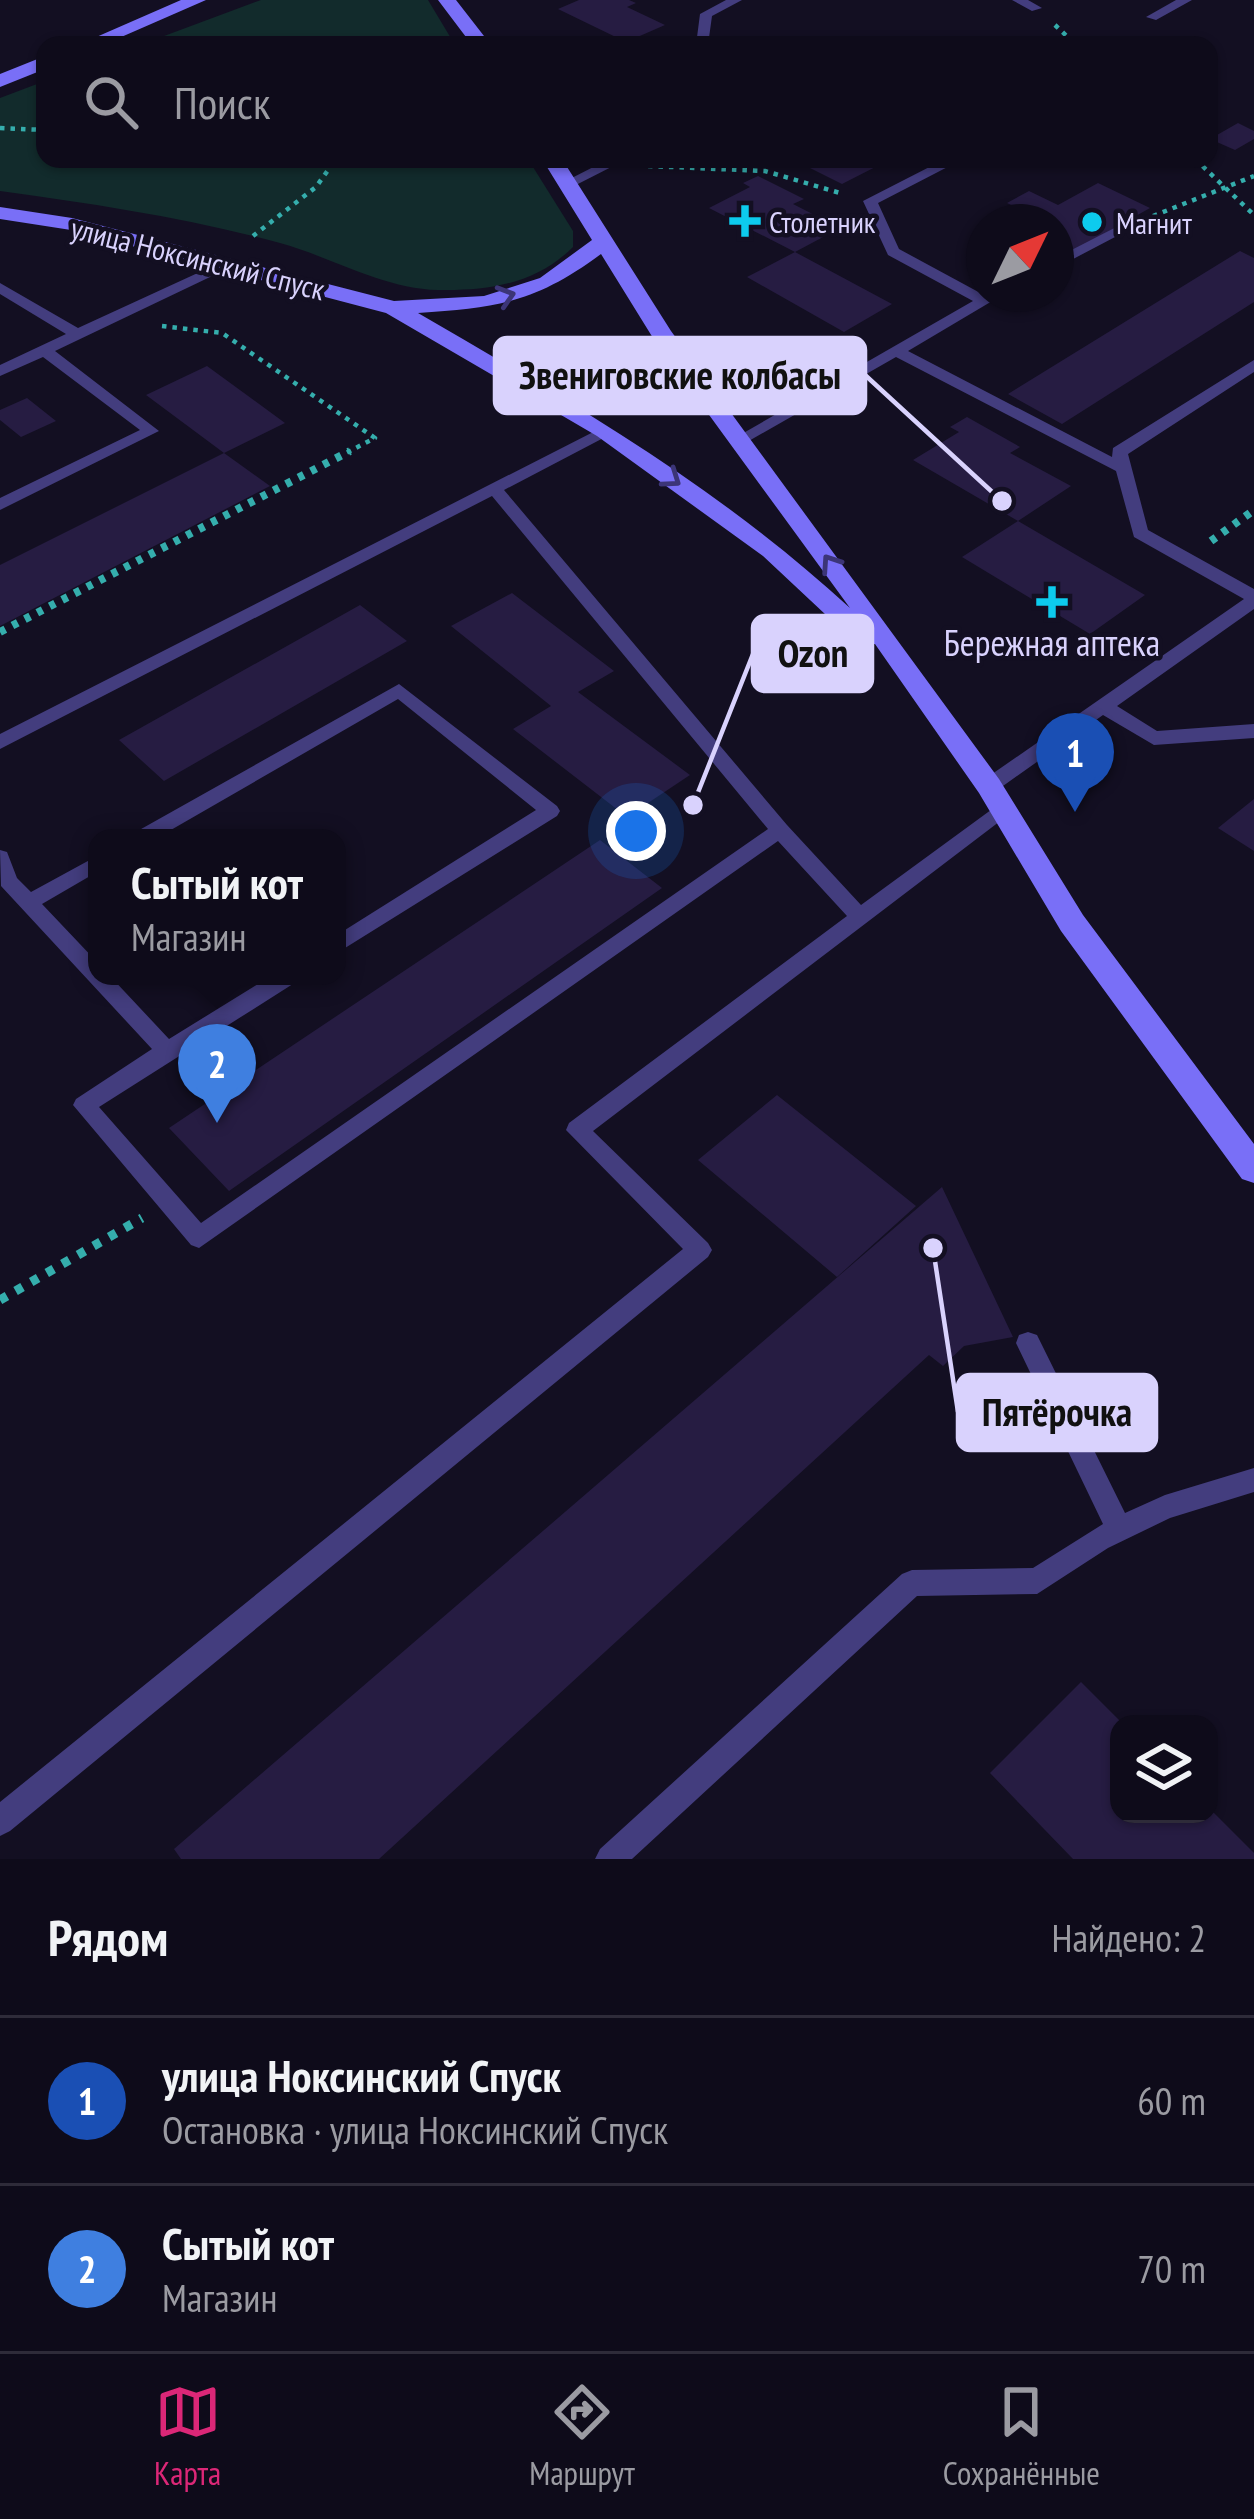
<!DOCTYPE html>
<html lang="ru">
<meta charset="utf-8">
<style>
:root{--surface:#0e0b1a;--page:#171423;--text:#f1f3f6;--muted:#9b9ba2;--line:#2e2b39;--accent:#db2777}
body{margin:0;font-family:"PT Sans Narrow",sans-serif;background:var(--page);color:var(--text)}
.controls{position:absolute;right:36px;bottom:36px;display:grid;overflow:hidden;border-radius:24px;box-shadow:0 3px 9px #0004}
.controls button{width:108px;height:108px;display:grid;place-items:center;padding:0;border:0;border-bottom:3px solid var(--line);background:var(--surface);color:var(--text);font:60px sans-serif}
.compass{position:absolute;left:966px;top:204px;width:108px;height:108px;border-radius:50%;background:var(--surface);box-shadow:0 3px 9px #0004;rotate:47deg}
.you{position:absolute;left:636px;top:831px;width:42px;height:42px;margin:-30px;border:9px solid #fff;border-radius:50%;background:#1a73e8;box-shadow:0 0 0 18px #1a73e833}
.badge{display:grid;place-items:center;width:78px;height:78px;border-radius:50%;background:var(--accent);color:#fff;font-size:39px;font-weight:700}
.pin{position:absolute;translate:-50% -99px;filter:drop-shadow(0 3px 6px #0008)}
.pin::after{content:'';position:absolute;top:63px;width:42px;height:36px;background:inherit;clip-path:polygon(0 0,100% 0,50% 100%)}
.popup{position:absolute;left:88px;top:829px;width:258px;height:156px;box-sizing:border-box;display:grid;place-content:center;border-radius:24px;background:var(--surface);filter:drop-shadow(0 3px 9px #0005);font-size:39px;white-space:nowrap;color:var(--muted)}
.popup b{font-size:45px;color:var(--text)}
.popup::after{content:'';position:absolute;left:50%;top:100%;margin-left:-24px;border:24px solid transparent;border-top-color:var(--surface)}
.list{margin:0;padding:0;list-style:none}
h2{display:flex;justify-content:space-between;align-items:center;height:156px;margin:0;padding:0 48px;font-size:51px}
h2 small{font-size:39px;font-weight:400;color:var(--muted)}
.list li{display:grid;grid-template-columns:78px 1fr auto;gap:36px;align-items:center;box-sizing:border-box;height:168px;padding:0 48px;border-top:3px solid var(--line)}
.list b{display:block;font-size:45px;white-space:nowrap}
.list p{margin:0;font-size:39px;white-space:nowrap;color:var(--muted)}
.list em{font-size:39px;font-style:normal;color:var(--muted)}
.icon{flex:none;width:66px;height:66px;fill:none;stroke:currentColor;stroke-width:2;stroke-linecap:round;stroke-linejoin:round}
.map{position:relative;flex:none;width:1254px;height:1859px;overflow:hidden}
.search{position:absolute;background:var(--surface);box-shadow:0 3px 9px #0004;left:36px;right:36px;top:36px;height:132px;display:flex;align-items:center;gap:30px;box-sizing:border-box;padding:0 42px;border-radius:24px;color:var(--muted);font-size:45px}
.sheet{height:492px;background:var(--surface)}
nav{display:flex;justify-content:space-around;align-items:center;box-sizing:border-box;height:168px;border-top:3px solid var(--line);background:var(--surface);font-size:33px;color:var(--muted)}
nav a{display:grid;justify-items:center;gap:6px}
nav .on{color:var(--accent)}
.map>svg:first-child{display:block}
.green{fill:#122b2c}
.building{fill:#261c42}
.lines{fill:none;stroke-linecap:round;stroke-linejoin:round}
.path-far2{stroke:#35aead;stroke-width:4.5;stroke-dasharray:4.5 6;stroke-linecap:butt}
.path-far1{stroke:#35aead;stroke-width:8;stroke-dasharray:6 8;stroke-linecap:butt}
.path{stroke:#35aead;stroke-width:9;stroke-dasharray:8 10;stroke-linecap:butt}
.lane{fill:#433d7e;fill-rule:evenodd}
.secondary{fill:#796ff7;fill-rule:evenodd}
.oneway{stroke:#3c3577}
.poi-dot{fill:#0dcbee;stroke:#130f22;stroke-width:4.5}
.labels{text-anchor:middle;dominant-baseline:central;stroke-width:9;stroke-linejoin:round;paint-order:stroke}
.far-poi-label{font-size:30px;fill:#d9d2fd;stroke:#130f22;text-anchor:start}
.far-street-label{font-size:30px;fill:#d9d2fd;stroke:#130f22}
.poi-label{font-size:36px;fill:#d9d2fd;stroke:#130f22}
.leader{fill:none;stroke:#d9d2fd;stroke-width:4.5}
.callout-dot{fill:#d9d2fd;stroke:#130f22;stroke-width:4.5}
.callout{fill:#d9d2fd;stroke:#d9d2fd;stroke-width:4.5}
.callout-label{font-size:39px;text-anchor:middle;font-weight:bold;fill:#111}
</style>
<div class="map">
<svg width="1254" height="1859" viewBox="0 0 1254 1859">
<rect width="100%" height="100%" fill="#130f22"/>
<path class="green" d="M 261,0 L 428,0 L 455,45 L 140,45 Z
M 45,81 L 45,159 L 528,159 L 573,231 L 573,247 C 536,284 488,291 438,290 C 384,289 331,257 280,243 C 187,218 95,204 0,191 L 0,98 Z"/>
<path class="building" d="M 579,0 L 629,0 L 636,3 L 627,7 L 665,25 L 626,42 L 558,9 Z
M 1238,123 L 1254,131 L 1254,139 L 1235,150 L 1210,139 Z
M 801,159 L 891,159 L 842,184 L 796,161 Z
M 758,176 L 804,199 L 793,204 L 840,228 L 795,252 L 709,208 L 750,187 L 743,183 Z
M 1098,183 L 1150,208 L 1072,252 L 1056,245 L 1056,222 L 1028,222 L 1036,217 L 1007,203 L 1029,191 L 1058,205 Z
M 1240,251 L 1254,258 L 1254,302 L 1062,424 L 1008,394 Z
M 795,252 L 892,304 L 844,332 L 747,277 Z
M 207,366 L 285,423 L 224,453 L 270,486 L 0,626 L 0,565 L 224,453 L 146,395 Z
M 27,398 L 56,421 L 21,437 L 0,420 L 0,410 Z
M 967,417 L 1020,447 L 1010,453 L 1071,486 L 1018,521 L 913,460 L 959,432 L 950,427 Z
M 1018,521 L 1145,595 L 1090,634 L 962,557 Z
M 512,593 L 614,671 L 578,692 L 690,775 L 627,817 L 513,729 L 551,706 L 451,626 Z
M 360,605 L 407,641 L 164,781 L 119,740 Z
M 1254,799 L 1254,851 L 1218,828 Z
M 600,840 L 662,888 L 229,1191 L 169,1128 Z
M 777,1095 L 916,1206 L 837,1277 L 698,1160 Z
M 942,1187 L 1013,1337 L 964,1346 L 943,1366 L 929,1355 L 379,1859 L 181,1859 L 174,1849 Z
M 1081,1682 L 1123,1724 L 1119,1814 L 1209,1814 L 1209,1808 L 1254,1853 L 1254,1859 L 1073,1859 L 990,1773 Z"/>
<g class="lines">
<path class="path-far2" d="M 1055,25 L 1076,45
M 0,128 L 45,130
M 1195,159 L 1254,215
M 648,166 L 765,171 L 840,193
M 1153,216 L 1254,176
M 253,236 L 316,187 L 336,159
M 162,326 L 222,333 L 375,438 L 344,454"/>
<path class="path-far1" d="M 1211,541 L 1254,510
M 0,632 L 350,451"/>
<path class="path" d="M 0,1300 L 142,1218"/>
<path class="lane" d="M 726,0 L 742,0 L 712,16 L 708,45 L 696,45 L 700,14 Z
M 1012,0 L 1028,0 L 1042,8 L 1032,11 Z
M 1176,0 L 1192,0 L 1156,20 L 1146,17 Z
M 609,159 L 627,159 L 572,187 L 560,184 Z
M 945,159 L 963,159 L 878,203 L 899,249 L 984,295 L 1004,294 L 908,351 L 1112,457 L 1113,448 L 1254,360 L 1254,372 L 1128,454 L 1148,530 L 1254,589 L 1254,609 L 1117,706 L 1157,731 L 1254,724 L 1254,738 L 1154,745 L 1103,715 L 996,791 L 982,791 L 979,786 L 982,781 L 1244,599 L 1134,537 L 1116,471 L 896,357 L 747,442 L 735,442 L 733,439 L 973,301 L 888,255 L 863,201 Z
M 1124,223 L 1136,226 L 1056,268 L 1056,258 Z
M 226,260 L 231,261 L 231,267 L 55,351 L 159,431 L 0,510 L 0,498 L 140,430 L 43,357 L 0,376 L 0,365 L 66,334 L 0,294 L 0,283 L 78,328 Z
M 605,426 L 613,431 L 611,434 L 504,490 L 787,825 L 861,905 L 995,807 L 1009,807 L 1012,812 L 593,1131 L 708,1243 L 712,1250 L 708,1257 L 10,1831 L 0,1836 L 0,1802 L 683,1249 L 566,1130 L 569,1123 L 847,916 L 778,841 L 199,1248 L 191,1245 L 73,1105 L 76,1099 L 152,1049 L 1,886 L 0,850 L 7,852 L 17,878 L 31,892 L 97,856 L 97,872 L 42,904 L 97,962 L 97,976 L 110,976 L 169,1039 L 271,976 L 299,976 L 296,982 L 99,1107 L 201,1223 L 768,829 L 492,496 L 0,749 L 0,734 Z
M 399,684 L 557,806 L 560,811 L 557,816 L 337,953 L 337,935 L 536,810 L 398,699 L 157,838 L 131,838 L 134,833 Z
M 1028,1332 L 1037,1335 L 1125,1513 L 1165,1495 L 1254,1468 L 1254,1492 L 1170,1518 L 1108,1548 L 1037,1594 L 917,1596 L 632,1859 L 595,1859 L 600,1849 L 902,1574 L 912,1570 L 1033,1568 L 1103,1524 L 1016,1343 L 1019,1335 Z"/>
<path class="secondary" d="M 181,0 L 206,0 L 103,45 L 78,45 Z
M 438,0 L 456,0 L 491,45 L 472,45 Z
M 45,56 L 45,69 L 0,87 L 0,74 Z
M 542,159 L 562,159 L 671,331 L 999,779 L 1083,915 L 1254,1144 L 1254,1183 L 1242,1179 L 1061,931 L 979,793 L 875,644 L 857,644 L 763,556 L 597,436 L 386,313 L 71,230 L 0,219 L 0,207 L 72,218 L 394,301 L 484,296 L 540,278 L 592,240 ZM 601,254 L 653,338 L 850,608 C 720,488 570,401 418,313 C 498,308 536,302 601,254 Z"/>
</g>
<defs><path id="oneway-chevron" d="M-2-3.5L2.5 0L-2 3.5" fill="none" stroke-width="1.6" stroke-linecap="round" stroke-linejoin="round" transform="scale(3)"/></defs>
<g class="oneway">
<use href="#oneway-chevron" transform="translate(506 296) rotate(-17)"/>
<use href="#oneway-chevron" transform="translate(672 479) rotate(35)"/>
<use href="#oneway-chevron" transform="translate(830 563) rotate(-124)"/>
</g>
<g class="poi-dot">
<path d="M739 203h12v12h12v12h-12v12h-12v-12h-12v-12h12z"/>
<circle cx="1092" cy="222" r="12"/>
<path d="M1046 584h12v12h12v12h-12v12h-12v-12h-12v-12h12z"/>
</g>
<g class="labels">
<g class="far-poi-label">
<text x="769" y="221">Столетник</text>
<text x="1116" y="222">Магнит</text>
</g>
<g class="far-street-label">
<text transform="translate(198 258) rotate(14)">улица Ноксинский Спуск</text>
</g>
<g class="poi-label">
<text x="1052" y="642">Бережная аптека</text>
</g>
</g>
<path class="leader" d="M1002 501L865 375M693 805L753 654M933 1248L958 1412"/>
<g class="callout-dot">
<circle cx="1002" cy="501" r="12"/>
<circle cx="693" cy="805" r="12"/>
<circle cx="933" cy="1248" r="12"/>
</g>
<g class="callout">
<rect x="495" y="338" width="370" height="75" rx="12"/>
<rect x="753" y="616" width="119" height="75" rx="12"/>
<rect x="958" y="1375" width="198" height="75" rx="12"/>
</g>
<g class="callout-label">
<text x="680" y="389">Звениговские колбасы</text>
<text x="813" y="667">Ozon</text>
<text x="1057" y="1426">Пятёрочка</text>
</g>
</svg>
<div class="controls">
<button><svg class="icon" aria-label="layers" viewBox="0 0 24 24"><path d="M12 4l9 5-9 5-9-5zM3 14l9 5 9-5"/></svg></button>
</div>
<svg class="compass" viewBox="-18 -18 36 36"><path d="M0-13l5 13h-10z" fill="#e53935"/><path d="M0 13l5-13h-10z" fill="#9b9ba2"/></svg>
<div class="you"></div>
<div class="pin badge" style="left:1075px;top:812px;background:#1a4fb4">1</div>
<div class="pin badge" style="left:217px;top:1123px;background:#3f7fe0">2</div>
<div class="popup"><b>Сытый кот</b>Магазин</div>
<div class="search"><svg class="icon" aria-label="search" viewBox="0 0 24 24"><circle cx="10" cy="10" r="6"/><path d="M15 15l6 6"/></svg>Поиск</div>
</div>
<section class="sheet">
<h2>Рядом<small>Найдено: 2</small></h2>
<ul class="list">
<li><span class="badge" style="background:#1a4fb4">1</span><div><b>улица Ноксинский Спуск</b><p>Остановка · улица Ноксинский Спуск</p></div><em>60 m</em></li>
<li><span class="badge" style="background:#3f7fe0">2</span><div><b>Сытый кот</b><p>Магазин</p></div><em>70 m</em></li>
</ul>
</section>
<nav>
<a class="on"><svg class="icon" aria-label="map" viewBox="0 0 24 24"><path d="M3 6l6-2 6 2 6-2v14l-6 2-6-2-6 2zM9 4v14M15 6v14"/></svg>Карта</a>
<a><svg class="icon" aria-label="directions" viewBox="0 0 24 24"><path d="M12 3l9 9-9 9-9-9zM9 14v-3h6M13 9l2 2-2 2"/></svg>Маршрут</a>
<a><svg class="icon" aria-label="saved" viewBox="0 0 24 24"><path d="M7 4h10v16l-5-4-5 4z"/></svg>Сохранённые</a>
</nav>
